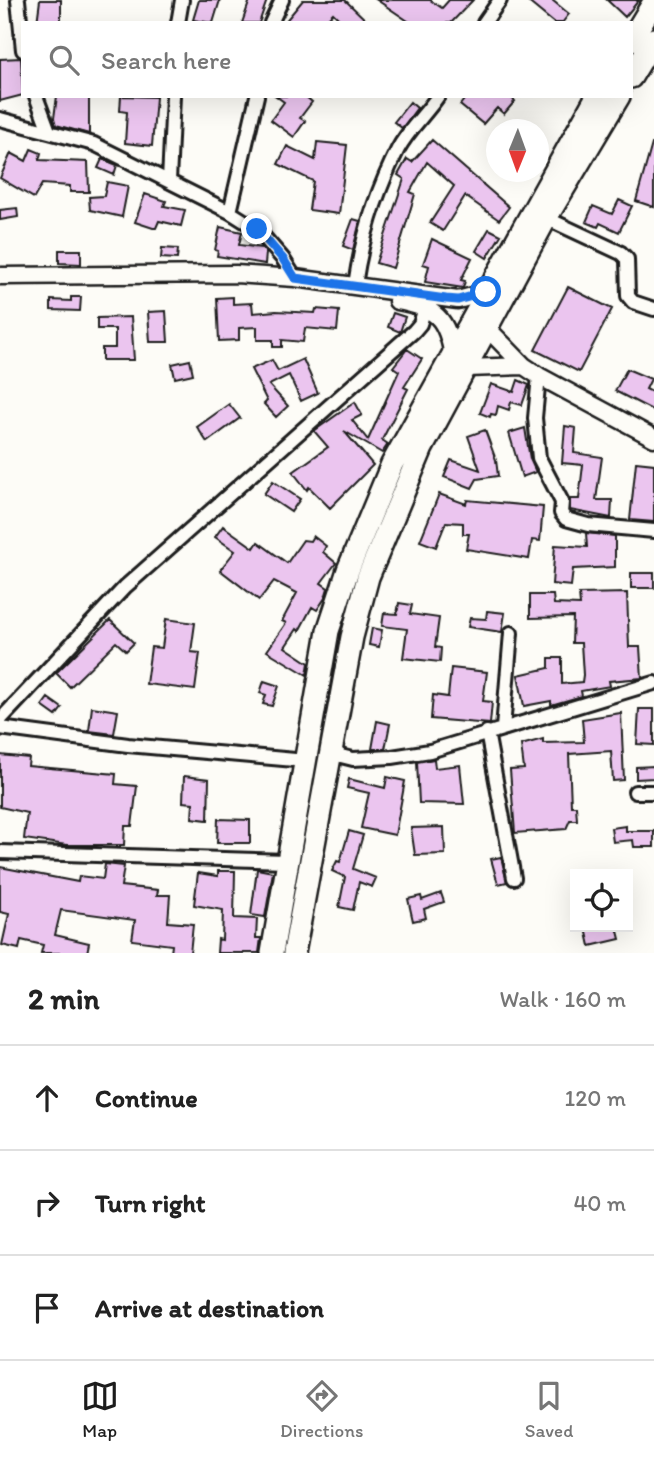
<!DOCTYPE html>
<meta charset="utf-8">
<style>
:root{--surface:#fff;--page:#f2f2f2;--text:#222;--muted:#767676;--line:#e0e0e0;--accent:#1c1c1c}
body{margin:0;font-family:Itim,sans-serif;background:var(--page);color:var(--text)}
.controls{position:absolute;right:21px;bottom:21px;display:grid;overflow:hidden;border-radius:0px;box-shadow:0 7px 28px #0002}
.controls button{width:63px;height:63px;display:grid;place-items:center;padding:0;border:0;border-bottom:2px solid var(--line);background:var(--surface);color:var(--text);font:35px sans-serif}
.compass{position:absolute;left:486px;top:119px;width:63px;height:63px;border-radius:50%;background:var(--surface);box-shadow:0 7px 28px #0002;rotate:181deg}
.stop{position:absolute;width:21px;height:21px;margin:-16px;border:5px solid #1a73e8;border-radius:50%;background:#fff}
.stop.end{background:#1a73e8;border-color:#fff;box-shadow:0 2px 7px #0008}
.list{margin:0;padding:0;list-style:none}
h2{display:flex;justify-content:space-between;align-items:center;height:91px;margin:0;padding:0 28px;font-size:30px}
h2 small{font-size:23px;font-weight:400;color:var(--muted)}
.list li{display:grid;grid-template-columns:46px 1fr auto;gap:21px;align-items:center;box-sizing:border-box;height:105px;padding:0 28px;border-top:2px solid var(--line)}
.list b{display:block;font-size:26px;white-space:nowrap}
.list em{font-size:23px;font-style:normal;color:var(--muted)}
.icon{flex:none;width:38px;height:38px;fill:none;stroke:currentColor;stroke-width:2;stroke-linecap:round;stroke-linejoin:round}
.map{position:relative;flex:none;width:654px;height:953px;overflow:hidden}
.search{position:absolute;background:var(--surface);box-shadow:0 7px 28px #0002;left:21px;right:21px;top:21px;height:77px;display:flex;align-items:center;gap:18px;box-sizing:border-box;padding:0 24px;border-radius:0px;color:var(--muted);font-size:26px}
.sheet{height:406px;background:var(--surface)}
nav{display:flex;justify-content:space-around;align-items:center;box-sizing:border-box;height:98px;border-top:2px solid var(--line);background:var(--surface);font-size:19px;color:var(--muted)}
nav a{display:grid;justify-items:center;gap:4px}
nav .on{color:var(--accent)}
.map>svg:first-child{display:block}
.building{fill:#ebc5ef;stroke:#1c1c1c;stroke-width:2}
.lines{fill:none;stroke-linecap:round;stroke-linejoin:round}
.street-casing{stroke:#1c1c1c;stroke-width:18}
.secondary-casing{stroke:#1c1c1c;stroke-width:21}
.highway-casing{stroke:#1c1c1c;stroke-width:26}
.street{stroke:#fdfcf7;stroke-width:12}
.secondary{stroke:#fdfcf7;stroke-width:16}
.highway{stroke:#fdfcf7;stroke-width:21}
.route{stroke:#1a73e8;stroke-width:9}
</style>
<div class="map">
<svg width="654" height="953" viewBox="0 0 654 953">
<rect width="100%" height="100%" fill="#fdfcf7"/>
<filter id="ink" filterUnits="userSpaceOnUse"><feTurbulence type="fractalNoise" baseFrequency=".0143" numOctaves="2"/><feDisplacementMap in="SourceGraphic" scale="14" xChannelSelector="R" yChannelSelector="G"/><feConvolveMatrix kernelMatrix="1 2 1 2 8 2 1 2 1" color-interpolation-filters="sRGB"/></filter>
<g filter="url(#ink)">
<path class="building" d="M 40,0 L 61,0 L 61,23 L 37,23 Z
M 199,0 L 220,0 L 213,23 L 193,20 Z
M 250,0 L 267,0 L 259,23 L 242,23 Z
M 303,0 L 345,0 L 369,23 L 343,23 L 333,13 L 323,23 L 284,23 Z
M 377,0 L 430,0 L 442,8 L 449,0 L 473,0 L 451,23 L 411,23 Z
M 526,0 L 552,0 L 569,14 L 562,23 L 554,23 Z
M 607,0 L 639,0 L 625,17 Z
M 21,58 L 23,95 L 0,101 L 0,59 Z
M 57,96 L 89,96 L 89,134 L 56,125 L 54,118 Z
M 121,96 L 156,97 L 152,146 L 125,143 L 127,112 L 120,111 Z
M 276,96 L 305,96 L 312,102 L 300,118 L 305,121 L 294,137 L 271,120 L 284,102 Z
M 467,96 L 509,96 L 515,101 L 504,114 L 497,108 L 483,124 L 460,105 Z
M 410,102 L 417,108 L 402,128 L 394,122 Z
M 432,140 L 509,207 L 499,220 L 465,196 L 443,231 L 430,223 L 454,186 L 427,162 L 410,192 L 415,194 L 393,268 L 376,263 L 404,179 L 398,175 L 407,159 L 412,162 Z
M 317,142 L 347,145 L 339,214 L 309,210 L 313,181 L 278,164 L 287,146 L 315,160 Z
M 652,144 L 654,144 L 654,207 L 636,201 Z
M 31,149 L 41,153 L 39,160 L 88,162 L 89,192 L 70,192 L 70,186 L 42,184 L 34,198 L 0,178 L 11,153 L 26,161 Z
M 102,159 L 117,165 L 114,175 L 98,168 Z
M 107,182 L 128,186 L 122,217 L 90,210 L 89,197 L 104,196 Z
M 145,194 L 166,201 L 164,206 L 185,210 L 181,226 L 159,221 L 156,228 L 153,228 L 135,222 Z
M 619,200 L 632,206 L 619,232 L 600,223 L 598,227 L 586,222 L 593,206 L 612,214 Z
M 17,208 L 18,217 L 0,220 L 0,210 Z
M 353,219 L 360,221 L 353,250 L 343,246 Z
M 220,227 L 242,232 L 239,245 L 262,248 L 266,253 L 265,264 L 217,256 L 218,251 L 215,250 Z
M 489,229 L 501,235 L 487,258 L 476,251 Z
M 432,239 L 472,258 L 461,280 L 465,281 L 463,288 L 425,282 L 429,266 L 423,264 Z
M 162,248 L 178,249 L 177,259 L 161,258 Z
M 59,250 L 81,250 L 81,264 L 59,263 Z
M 568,287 L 612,309 L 579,372 L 535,350 Z
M 71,297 L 81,297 L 80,311 L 51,310 L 51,300 L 71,301 Z
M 233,297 L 233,304 L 252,303 L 253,313 L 276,311 L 315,313 L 316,309 L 339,311 L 337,331 L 305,328 L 303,342 L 282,340 L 282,347 L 273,347 L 273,340 L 257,340 L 257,327 L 239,328 L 239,340 L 219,341 L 217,298 Z
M 166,311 L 168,342 L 150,342 L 148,312 Z
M 393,313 L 405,317 L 400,332 L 388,327 Z
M 131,317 L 134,360 L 102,360 L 102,348 L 115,348 L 115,329 L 97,329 L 97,318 Z
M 407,349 L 422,359 L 404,387 L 408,389 L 382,440 L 388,444 L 382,453 L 344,431 L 373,465 L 330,508 L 309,487 L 307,490 L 293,472 L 328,447 L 314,431 L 355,402 L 362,415 L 352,420 L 368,440 L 399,371 L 393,367 Z
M 303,359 L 318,393 L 301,401 L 289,375 L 269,385 L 288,406 L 276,417 L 264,404 L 267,401 L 251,369 L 272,360 L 278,371 Z
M 190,360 L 193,374 L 175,378 L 172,364 Z
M 627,369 L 651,379 L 646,389 L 654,393 L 654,411 L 615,391 Z
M 518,380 L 529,385 L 522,405 L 511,402 L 509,410 L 498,406 L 496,415 L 491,414 L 490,417 L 480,413 L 491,384 L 514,392 Z
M 229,404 L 240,418 L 207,442 L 197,427 Z
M 565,426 L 576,428 L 574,453 L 602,457 L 596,500 L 612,500 L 611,518 L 570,510 L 570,499 L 579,499 L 583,465 L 562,463 Z
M 525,428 L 530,459 L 536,472 L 522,477 L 509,433 Z
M 485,430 L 496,460 L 498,476 L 477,479 L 472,488 L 444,477 L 451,460 L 480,470 L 468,436 Z
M 636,462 L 654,464 L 654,522 L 630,520 Z
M 273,481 L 300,499 L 291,512 L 264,494 Z
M 439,494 L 466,504 L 467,500 L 543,507 L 540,541 L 532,540 L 529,559 L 466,549 L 469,534 L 463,534 L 463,523 L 446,522 L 436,547 L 420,541 Z
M 223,526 L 254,548 L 258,542 L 287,563 L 303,540 L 310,541 L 313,536 L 326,546 L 323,552 L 336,563 L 321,583 L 328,588 L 325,598 L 317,610 L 312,607 L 299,631 L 297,629 L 285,647 L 309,663 L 307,675 L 267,651 L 286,623 L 282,621 L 297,593 L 274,581 L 259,600 L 220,570 L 235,551 L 215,537 Z
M 586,533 L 615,536 L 615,567 L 573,569 L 571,586 L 552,584 L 555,545 L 587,547 Z
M 631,573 L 654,573 L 654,588 L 631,588 Z
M 627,593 L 629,647 L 640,647 L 642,678 L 609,681 L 610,686 L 581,691 L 582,696 L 551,705 L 551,701 L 524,706 L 518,675 L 549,668 L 549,658 L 562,658 L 562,684 L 582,682 L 583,675 L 581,643 L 572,643 L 573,617 L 530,618 L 530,595 L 553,595 L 554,604 L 580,605 L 579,594 Z
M 399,603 L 412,605 L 410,614 L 439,618 L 435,647 L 441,648 L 440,662 L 403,658 L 407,629 L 382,626 L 384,613 L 397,614 Z
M 487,611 L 505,613 L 502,632 L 468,627 L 470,618 L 486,619 Z
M 166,619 L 195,623 L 191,652 L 200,653 L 195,690 L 146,684 L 151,647 L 162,648 Z
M 110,620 L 134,643 L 126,651 L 116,642 L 70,687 L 56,673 Z
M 372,628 L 382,630 L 379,647 L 369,645 Z
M 451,668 L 487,672 L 483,701 L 492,702 L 490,724 L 431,719 L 433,695 L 448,697 Z
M 264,681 L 279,686 L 272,706 L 263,704 L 266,695 L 260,693 Z
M 48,698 L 62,708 L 56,716 L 42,706 Z
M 92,707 L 118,711 L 114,734 L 89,731 Z
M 639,709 L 654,709 L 654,745 L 637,744 Z
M 621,713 L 624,780 L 613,781 L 611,751 L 569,754 L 571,806 L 576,806 L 577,820 L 570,820 L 566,829 L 515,833 L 510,770 L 524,769 L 521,745 L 543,739 L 543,743 L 584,742 L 582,719 Z
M 377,721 L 390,724 L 385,749 L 372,749 Z
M 0,755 L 29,758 L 28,766 L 116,774 L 115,784 L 137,786 L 132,826 L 125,826 L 124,845 L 67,845 L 24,839 L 27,813 L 0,807 Z
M 434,759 L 435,768 L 460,765 L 464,804 L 419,803 L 417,762 Z
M 654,766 L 654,778 L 636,779 L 636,767 Z
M 184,776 L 209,779 L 208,820 L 192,818 L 193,803 L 183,802 Z
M 387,777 L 405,781 L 395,835 L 361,828 L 369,793 L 347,788 L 349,779 L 385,788 Z
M 218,819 L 250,820 L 250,843 L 217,843 Z
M 626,826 L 626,831 L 654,831 L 654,847 L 634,847 L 633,840 L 613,842 L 611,828 Z
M 444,827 L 445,854 L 415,855 L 411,828 Z
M 349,831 L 363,835 L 353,869 L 376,878 L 372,887 L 359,882 L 353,910 L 339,907 L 345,877 L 332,871 L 337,861 L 340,862 Z
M 501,857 L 507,882 L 498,884 L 491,859 Z
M 105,864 L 124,866 L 121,886 L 158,890 L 157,895 L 170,895 L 168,922 L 193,924 L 190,953 L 171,953 L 172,945 L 132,940 L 135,920 L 61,910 L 55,935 L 89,943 L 87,953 L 41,953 L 43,945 L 21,940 L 19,949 L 2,945 L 9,914 L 0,912 L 0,867 L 78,882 L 79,876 L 103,879 Z
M 257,869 L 273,872 L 265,917 L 251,915 Z
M 218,871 L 235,871 L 234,918 L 257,919 L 256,938 L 261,938 L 259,953 L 217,953 L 218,939 L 222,940 L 223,910 L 194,905 L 198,873 L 218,876 Z
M 441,893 L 444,902 L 424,909 L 426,918 L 413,921 L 408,899 L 421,896 L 422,900 Z
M 617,927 L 620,939 L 590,946 L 586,928 Z"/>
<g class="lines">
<defs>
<path id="street" d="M 18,0 L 23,50
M 178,23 L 182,0
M 271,23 L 282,0
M 484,23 L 500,0
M 36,96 L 49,131
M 0,119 L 94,144 L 230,212 L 257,229 L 283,259 L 295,278
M 169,181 L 173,96
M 230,212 L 257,96
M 546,218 L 621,253 L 627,259 L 628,296 L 633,302 L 654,309
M 355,285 C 362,237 376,192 398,149 C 408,130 426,114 438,96
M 539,376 L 535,418 L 539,458 L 562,502 L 561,513 L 566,519 L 588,525 L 654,531
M 0,720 L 125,587 L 414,331 L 420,324 L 425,308
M 0,728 L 128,745 L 306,761
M 503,728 L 511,633
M 487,732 L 514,878
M 330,747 L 341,756 L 353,759 L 392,757 L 430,751 L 654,683
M 635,792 L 654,792
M 0,852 L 287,861"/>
<path id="secondary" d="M 0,276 L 236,274 L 295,278 L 458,300 L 487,292
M 397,301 C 436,308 447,317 453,357
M 488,329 L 524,366 L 539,376 L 654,438
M 467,368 L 524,366"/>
<path id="highway" d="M 631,40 L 654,2
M 631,77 L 654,39
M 272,953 L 328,631 L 348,570 L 392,464 L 597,96
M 294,953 L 352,637 L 368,577 L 422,448 L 546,218 L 619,96"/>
</defs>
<use href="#street" class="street-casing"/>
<use href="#secondary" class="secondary-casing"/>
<use href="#highway" class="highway-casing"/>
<use href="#street" class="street"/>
<use href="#secondary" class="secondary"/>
<use href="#highway" class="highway"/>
</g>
</g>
<g class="lines" filter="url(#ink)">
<path class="route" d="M 257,229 L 283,259 L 295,278 L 446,299 L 458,300 L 486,292"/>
</g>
</svg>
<div class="controls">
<button><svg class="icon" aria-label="locate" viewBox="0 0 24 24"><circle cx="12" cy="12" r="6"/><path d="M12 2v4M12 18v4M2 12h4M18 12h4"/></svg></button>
</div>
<svg class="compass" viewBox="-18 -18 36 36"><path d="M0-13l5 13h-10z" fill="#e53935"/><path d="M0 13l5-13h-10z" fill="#767676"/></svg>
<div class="stop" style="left:486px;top:292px"></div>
<div class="stop end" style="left:257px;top:229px"></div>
<div class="search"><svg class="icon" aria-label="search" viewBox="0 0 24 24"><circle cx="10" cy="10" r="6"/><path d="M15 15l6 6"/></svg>Search here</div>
</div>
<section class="sheet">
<h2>2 min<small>Walk · 160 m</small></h2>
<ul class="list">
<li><svg class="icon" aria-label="ahead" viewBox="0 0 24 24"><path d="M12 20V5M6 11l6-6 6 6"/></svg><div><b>Continue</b></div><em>120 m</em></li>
<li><svg class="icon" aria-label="right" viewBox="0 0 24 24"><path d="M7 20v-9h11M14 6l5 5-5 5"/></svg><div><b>Turn right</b></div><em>40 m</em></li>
<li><svg class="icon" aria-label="arrive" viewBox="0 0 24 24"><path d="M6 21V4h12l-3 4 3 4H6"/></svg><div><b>Arrive at destination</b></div></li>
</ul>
</section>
<nav>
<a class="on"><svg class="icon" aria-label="map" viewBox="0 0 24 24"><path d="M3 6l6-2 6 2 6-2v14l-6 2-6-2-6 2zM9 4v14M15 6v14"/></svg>Map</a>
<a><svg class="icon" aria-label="directions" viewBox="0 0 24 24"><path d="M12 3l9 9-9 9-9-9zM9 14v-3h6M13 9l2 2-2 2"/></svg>Directions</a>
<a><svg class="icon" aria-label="saved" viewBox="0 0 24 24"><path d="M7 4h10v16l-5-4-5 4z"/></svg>Saved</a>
</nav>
